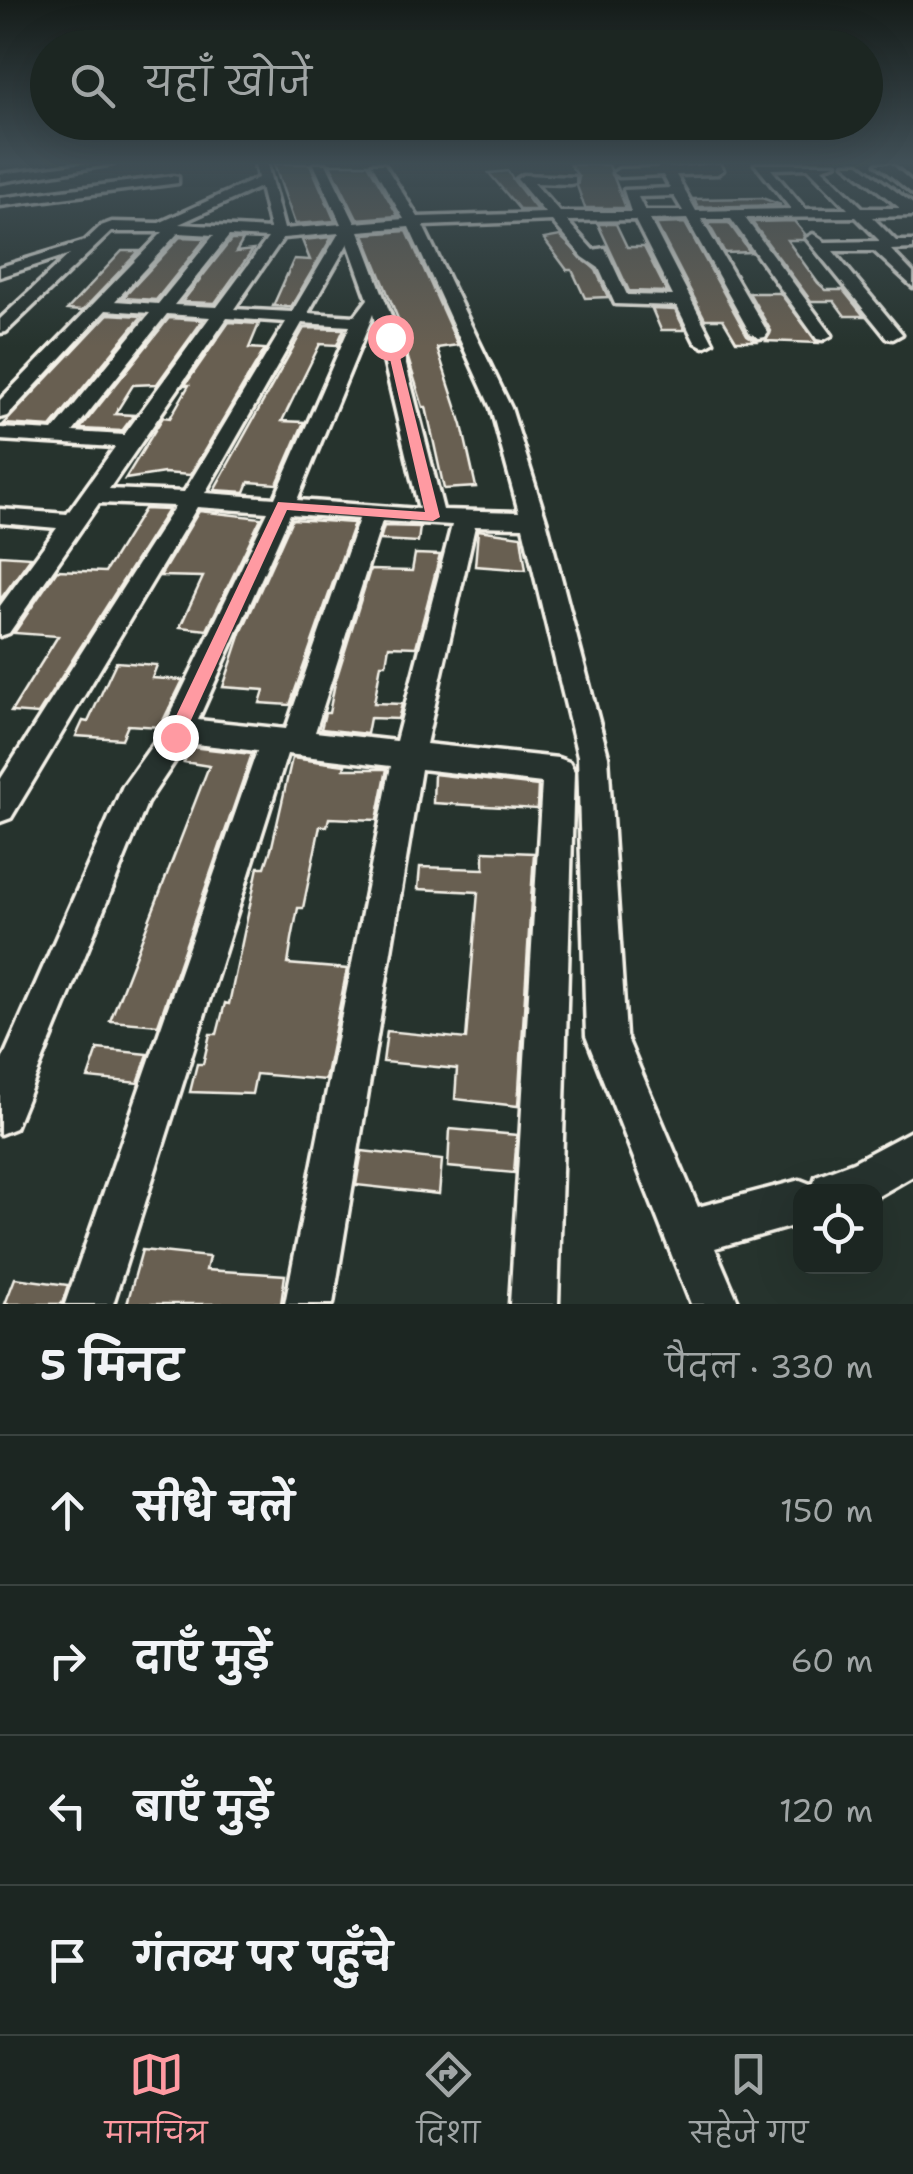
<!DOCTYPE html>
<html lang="hi">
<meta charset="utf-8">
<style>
:root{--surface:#1c2622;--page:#29322f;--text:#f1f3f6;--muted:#a0a5a5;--line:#3a4340;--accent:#ff9aa2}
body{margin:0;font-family:"Shantell Sans","Playpen Sans Deva",sans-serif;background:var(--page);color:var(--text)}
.controls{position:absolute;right:30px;bottom:30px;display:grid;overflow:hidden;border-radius:20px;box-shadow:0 10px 40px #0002}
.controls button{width:90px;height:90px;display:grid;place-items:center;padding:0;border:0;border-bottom:2px solid var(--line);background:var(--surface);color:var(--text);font:50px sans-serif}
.stop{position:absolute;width:30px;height:30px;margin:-22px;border:8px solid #ff9aa2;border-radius:50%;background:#fff}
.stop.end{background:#ff9aa2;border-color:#fff;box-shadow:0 2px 10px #0008}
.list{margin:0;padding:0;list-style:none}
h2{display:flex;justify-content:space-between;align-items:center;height:130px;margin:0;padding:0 40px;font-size:42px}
h2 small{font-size:32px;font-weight:400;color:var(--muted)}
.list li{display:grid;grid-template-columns:65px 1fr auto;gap:30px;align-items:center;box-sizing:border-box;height:150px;padding:0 40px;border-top:2px solid var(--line)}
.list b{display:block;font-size:38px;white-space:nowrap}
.list em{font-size:32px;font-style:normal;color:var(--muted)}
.icon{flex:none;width:55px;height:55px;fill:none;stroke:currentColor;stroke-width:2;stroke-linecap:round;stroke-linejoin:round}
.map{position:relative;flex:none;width:913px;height:1304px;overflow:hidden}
.search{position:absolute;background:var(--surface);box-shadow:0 10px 40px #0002;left:30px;right:30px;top:30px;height:110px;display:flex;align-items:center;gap:25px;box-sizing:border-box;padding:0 35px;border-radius:55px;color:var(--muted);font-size:38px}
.sheet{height:730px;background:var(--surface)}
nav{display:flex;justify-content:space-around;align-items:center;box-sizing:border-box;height:140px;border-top:2px solid var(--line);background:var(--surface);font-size:28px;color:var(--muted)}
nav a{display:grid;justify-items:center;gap:5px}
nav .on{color:var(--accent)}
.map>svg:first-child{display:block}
.building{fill:#685f51;stroke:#f4f1e8;stroke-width:2.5}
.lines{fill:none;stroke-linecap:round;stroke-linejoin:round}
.minor-casing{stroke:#f4f1e8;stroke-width:7}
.minor{fill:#26332d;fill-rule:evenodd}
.route{fill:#ff9aa2}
</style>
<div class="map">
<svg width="913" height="1304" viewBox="0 0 913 1304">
<rect width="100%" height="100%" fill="#26332d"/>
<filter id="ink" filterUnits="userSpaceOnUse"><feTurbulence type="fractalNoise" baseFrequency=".01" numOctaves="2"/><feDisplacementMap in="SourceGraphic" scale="20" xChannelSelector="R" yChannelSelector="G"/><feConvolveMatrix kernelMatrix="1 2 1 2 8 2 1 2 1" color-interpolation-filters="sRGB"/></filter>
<g filter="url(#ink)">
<path class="building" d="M 274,164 L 310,164 L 335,221 L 295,224 Z
M 330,164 L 368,164 L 398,216 L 357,219 Z
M 570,165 L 609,165 L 626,208 L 585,208 L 577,186 L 579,177 Z
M 508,171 L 514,181 L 537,210 L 520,210 L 489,173 Z
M 762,198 L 781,205 L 698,207 L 694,199 Z
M 794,221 L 805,234 L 803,240 L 787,240 L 818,283 L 826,290 L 843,290 L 864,316 L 845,316 L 834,301 L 811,301 L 752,222 Z
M 685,223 L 747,335 L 756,341 L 736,341 L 723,319 L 705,319 L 656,224 Z
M 708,223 L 729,223 L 750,252 L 725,253 Z
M 598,224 L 616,224 L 627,247 L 644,247 L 667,292 L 629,291 Z
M 407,231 L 458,345 L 437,348 L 462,425 L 476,487 L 444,489 L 426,407 L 423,407 L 407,355 L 410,349 L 364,234 Z
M 560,236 L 596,270 L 608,297 L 585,298 L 572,270 L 567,270 L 544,239 Z
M 180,237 L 206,238 L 156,300 L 123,298 Z
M 332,237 L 291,307 L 273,306 L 294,259 L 310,260 L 302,240 Z
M 231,240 L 243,240 L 236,252 L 253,250 L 215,303 L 182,302 Z
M 122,251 L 139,251 L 82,311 L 67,310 Z
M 749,293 L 780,293 L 818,343 L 766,341 L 771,331 Z
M 652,309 L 675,310 L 685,330 L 661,330 Z
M 108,314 L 142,316 L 51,427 L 4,424 Z
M 169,318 L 203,320 L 157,384 L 133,385 L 115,414 L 134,415 L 122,431 L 80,429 Z
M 229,322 L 259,324 L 249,348 L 265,349 L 190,475 L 164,473 L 125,479 L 163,417 L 170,418 L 189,385 L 185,385 Z
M 304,328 L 344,329 L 337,345 L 320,344 L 282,421 L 304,422 L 277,484 L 249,482 L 245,492 L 214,490 Z
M 144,509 L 168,510 L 38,714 L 11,712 L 58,636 L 14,633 L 57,570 L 105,572 Z
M 199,511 L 261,518 L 207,630 L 180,627 L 203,577 L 160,576 Z
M 292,519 L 354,523 L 290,705 L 260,703 L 264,690 L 223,687 L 241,633 Z
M 384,526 L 420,527 L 418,542 L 380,540 Z
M 478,530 L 521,536 L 526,570 L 475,566 Z
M 415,554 L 440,555 L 416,647 L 389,646 L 386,664 L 381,664 L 374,703 L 402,704 L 398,719 L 370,718 L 367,734 L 321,729 L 325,713 L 329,713 L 335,683 L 370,570 L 412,571 Z
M 0,555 L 31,557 L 0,600 Z
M 116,662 L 157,665 L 152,678 L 183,680 L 160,727 L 128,725 L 122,739 L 76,736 L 83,721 L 88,722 Z
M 191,747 L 252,754 L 158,1025 L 110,1021 L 209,766 L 184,762 Z
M 292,758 L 345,765 L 344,769 L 387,769 L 377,820 L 329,818 L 327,826 L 320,826 L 303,908 L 298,908 L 292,939 L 288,964 L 347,969 L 325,1080 L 256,1074 L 252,1094 L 190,1092 L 197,1064 L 203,1064 L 210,1034 L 217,1034 L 225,1003 L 229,1004 L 258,867 L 265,867 L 272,846 Z
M 434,774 L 538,786 L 537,809 L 433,803 Z
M 484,851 L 534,853 L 518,1106 L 455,1099 L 457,1069 L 383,1062 L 387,1031 L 466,1039 L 478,892 L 418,889 L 420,867 L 484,869 Z
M 98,1049 L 148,1054 L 138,1083 L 88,1078 Z
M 450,1129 L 517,1135 L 514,1173 L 448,1167 Z
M 362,1151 L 442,1160 L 439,1194 L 356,1185 Z
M 142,1250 L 209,1257 L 206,1270 L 285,1275 L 281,1304 L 127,1304 Z
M 15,1278 L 68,1285 L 62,1304 L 5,1304 Z"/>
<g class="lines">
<defs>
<path id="minor" d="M 77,164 L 114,164 L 0,182 L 0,174 Z
M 255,164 L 267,164 L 284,229 L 341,224 L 314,164 L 326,164 L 355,223 L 404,219 L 372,164 L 384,164 L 418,217 L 545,213 L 517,179 L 523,175 L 575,177 L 575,183 L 570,184 L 534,183 L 560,212 L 631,212 L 624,190 L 670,188 L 663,175 L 619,177 L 613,173 L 619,169 L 659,168 L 657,164 L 671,168 L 719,164 L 723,170 L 717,174 L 676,175 L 696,211 L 791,209 L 755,164 L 836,164 L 822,168 L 863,208 L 900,208 L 845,164 L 859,164 L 913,204 L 913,216 L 872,217 L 896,241 L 913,241 L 913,249 L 891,250 L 913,273 L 913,287 L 874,251 L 833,251 L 902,334 L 893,339 L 887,338 L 806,238 L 813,234 L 825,242 L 880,241 L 856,217 L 745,218 L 832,335 L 823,340 L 817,339 L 731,219 L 701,219 L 768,333 L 765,337 L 759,338 L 750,333 L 687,219 L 650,220 L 713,342 L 704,347 L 695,342 L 677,306 L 615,304 L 599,268 L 583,257 L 552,221 L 423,226 L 511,408 L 546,520 L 608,756 L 626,1036 L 698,1207 L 800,1180 L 813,1185 L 816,1176 L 853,1162 L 913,1130 L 913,1176 L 880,1195 L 876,1198 L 876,1192 L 800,1192 L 800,1224 L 715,1248 L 739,1304 L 691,1304 L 586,1036 L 578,756 L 523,527 L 475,526 L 426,744 L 558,758 L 569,762 L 574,771 L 558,1304 L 510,1304 L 542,783 L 421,769 L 333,1304 L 285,1304 L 391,766 L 287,754 L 113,1304 L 65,1304 L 257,751 L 187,743 L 147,803 L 15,1128 L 0,1134 L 0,1065 L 123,786 L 163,730 L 268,512 L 197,507 L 11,818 L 0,822 L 0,780 L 175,506 L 99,503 L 9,633 L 0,636 L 0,606 L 57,528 L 0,523 L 0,509 L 67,514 L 115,447 L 0,440 L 0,428 L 53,431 L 150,313 L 106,310 L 7,416 L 0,418 L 0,400 L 163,232 L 111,232 L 6,332 L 0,333 L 0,319 L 70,254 L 0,277 L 0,267 L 85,241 L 101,226 L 112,222 L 159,223 L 258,178 ZM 808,168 L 848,209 L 805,209 L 771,169 ZM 260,187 L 270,229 L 179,224 ZM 674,196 L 683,211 L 645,211 L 638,197 ZM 635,220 L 673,296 L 627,295 L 605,248 L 593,250 L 567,221 ZM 409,227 L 491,408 L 519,512 L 443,510 L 399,337 L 359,231 ZM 178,233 L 214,235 L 158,304 L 115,301 ZM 339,233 L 292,312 L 234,309 L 283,238 ZM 229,236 L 268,238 L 217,307 L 174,305 ZM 348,243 L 368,299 L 355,316 L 308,313 ZM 167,314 L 210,317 L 124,435 L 73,432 ZM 373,314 L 419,509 L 297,500 L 370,322 ZM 227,318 L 286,322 L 184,492 L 109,489 ZM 302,323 L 350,326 L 275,498 L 205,493 ZM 290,514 L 359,519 L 286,729 L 198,720 ZM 382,521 L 452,525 L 396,741 L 315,732 Z
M 877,164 L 891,164 L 913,183 L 913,194 Z
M 173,176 L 178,177 L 178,183 L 0,206 L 0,198 Z"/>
</defs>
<use href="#minor" class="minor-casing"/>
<use href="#minor" class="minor"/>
</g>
</g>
<linearGradient id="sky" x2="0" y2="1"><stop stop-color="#151c19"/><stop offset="0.47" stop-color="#415057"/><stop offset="1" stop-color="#415057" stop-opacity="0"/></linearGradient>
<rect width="913" height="347" fill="url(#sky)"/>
<path class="route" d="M 390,334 L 395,337 L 440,517 L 433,521 L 287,510 L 181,742 L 168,742 L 166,737 L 278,502 L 425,512 L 385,337 Z"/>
</svg>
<div class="controls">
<button><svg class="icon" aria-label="locate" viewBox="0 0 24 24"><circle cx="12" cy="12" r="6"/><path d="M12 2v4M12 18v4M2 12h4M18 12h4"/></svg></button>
</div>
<div class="stop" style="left:390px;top:337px"></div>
<div class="stop end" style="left:175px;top:737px"></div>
<div class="search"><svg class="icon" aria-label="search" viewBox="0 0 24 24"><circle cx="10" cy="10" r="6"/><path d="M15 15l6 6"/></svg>यहाँ खोजें</div>
</div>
<section class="sheet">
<h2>5 मिनट<small>पैदल · 330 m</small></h2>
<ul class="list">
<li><svg class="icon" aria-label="ahead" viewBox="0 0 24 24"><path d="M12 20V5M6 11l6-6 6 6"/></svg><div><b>सीधे चलें</b></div><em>150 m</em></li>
<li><svg class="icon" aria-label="right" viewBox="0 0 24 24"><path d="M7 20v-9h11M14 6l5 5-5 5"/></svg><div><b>दाएँ मुड़ें</b></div><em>60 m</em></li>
<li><svg class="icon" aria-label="left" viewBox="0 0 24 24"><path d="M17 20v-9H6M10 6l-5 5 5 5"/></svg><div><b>बाएँ मुड़ें</b></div><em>120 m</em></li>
<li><svg class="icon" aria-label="arrive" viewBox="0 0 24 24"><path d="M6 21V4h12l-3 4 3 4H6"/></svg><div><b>गंतव्य पर पहुँचे</b></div></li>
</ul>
</section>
<nav>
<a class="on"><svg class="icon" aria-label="map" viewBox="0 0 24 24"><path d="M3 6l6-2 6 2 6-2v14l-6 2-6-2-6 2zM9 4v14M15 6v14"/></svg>मानचित्र</a>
<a><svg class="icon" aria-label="directions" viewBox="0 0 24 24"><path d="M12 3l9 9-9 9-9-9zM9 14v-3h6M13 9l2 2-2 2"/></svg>दिशा</a>
<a><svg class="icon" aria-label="saved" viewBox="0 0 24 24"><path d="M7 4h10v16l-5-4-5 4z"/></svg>सहेजे गए</a>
</nav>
